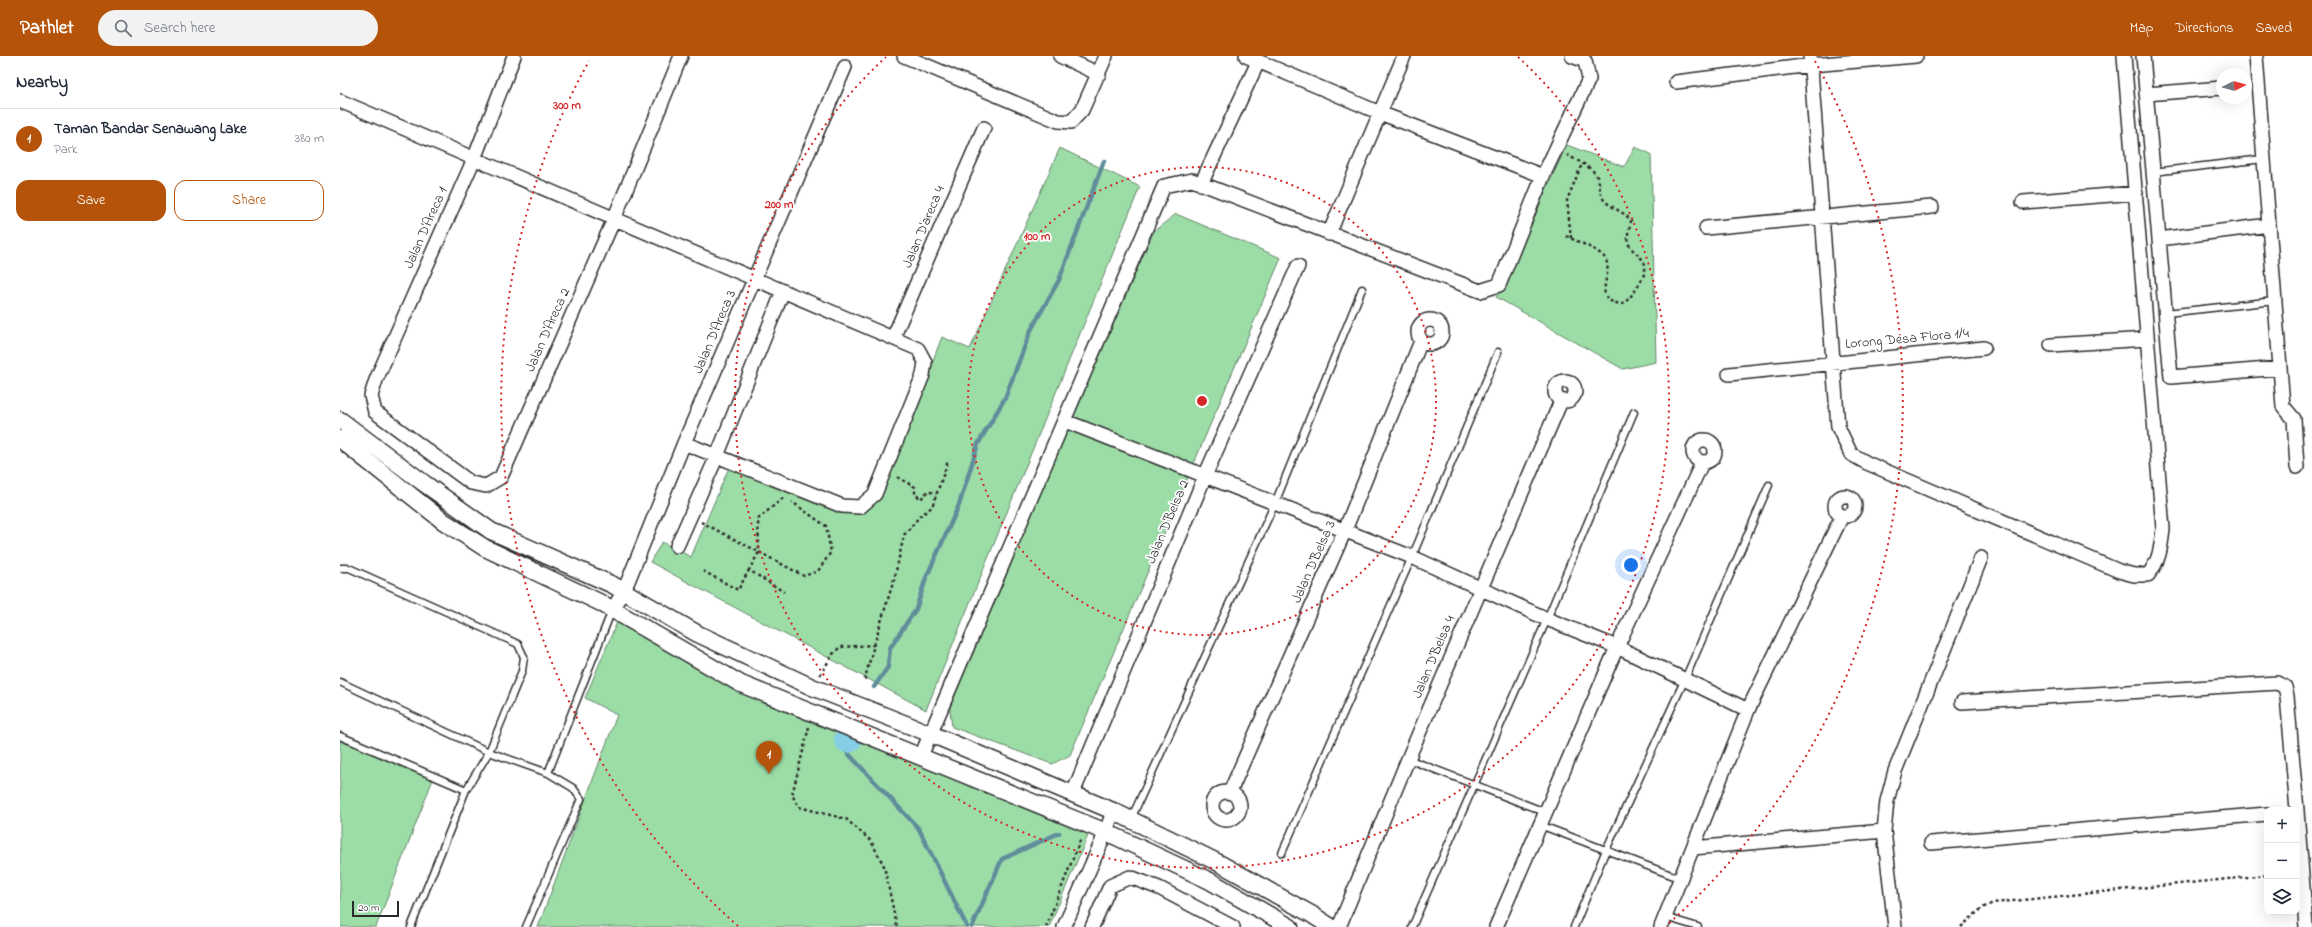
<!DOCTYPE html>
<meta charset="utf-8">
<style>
:root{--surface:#fff;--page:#f2f2f3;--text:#1f2937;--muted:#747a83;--line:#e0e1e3;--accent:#b45309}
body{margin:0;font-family:"Indie Flower",sans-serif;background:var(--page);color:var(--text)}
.controls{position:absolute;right:12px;bottom:12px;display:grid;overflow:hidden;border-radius:8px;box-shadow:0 4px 16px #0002}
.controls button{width:36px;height:36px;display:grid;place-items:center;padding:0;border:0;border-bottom:1px solid var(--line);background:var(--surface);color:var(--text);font:20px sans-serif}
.compass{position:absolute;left:1876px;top:12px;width:36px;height:36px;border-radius:50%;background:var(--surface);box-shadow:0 4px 16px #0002;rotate:85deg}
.scale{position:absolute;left:12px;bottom:10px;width:47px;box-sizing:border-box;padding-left:4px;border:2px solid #2b2b2b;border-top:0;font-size:11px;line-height:14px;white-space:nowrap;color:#2b2b2b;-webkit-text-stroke:3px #fff;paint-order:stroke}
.you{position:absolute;left:1291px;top:509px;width:14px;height:14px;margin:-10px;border:3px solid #fff;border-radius:50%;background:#1a73e8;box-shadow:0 0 0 6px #1a73e833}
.badge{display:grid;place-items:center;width:26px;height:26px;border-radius:50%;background:var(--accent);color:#fff;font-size:13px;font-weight:700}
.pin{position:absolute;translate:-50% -33px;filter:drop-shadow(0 1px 2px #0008)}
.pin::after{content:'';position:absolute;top:21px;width:14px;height:12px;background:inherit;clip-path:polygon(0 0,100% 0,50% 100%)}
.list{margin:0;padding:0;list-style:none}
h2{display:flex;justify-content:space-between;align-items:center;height:52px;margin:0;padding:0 16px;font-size:17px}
h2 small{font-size:13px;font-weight:400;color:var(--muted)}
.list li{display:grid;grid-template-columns:26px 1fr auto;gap:12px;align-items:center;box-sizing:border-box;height:60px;padding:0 16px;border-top:1px solid var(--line)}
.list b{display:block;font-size:15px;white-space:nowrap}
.list p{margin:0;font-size:13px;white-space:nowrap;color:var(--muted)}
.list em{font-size:13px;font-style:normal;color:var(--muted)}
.actions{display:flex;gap:8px;padding:12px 16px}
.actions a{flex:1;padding:9px 0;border:1px solid var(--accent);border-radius:12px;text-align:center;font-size:14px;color:var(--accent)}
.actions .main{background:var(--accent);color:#fff}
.icon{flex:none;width:22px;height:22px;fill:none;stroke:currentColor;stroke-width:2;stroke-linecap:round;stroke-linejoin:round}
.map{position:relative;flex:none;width:1972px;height:871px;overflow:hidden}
header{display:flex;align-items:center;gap:24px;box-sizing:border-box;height:56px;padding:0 20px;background:var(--accent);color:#fff}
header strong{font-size:19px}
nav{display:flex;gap:22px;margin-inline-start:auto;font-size:14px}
.search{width:280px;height:36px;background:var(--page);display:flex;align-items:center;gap:10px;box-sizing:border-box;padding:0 14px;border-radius:22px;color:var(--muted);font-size:15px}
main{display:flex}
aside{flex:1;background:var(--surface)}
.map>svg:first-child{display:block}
.green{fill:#9cdda7;stroke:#648469}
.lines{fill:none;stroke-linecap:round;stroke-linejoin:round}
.stream{stroke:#618d9b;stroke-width:4.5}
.river{stroke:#85cee5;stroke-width:28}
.service-casing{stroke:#2b2b2b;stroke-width:9}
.minor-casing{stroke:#2b2b2b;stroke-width:16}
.tertiary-casing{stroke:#2b2b2b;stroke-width:19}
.path{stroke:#2b2b2b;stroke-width:2.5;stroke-dasharray:3 3;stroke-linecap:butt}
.service{stroke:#fff;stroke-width:6}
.minor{stroke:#fff;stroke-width:13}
.tertiary{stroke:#fff;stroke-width:16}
.ring{fill:none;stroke:#d62828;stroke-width:2;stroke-dasharray:2 4}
.labels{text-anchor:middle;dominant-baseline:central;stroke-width:3.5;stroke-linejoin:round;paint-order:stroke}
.street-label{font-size:14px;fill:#2b2b2b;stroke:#fff}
.centre{fill:#d62828;stroke:#fff;stroke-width:2}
.ring-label{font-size:12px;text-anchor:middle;font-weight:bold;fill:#d62828;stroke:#fff;stroke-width:3.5;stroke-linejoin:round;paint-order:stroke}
</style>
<header>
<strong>Pathlet</strong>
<div class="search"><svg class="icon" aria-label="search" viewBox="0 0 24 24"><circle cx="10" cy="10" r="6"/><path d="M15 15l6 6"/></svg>Search here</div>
<nav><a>Map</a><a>Directions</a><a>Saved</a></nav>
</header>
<main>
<aside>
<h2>Nearby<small></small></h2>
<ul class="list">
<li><span class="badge">1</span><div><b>Taman Bandar Senawang Lake</b><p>Park</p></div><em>380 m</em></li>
</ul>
<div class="actions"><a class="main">Save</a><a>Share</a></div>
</aside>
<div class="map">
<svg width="1972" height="871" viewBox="0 0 1972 871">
<rect width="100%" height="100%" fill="#fff"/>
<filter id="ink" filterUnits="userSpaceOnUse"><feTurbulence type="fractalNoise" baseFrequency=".025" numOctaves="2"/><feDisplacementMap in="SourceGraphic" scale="8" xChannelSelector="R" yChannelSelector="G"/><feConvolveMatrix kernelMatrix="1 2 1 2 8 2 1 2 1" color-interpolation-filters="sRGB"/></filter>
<g filter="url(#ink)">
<path class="green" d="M 1227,89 L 1284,111 L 1295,91 L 1311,98 L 1316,306 L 1283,313 L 1156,241 Z
M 720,92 L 800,131 L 586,654 L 310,506 L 322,486 L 351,501 L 390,409 L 510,458 L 531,448 L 544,429 L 602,281 L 630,293 Z
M 836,158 L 941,202 L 730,699 L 712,708 L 612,671 L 609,646 L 814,175 Z
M 277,566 L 393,633 L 749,777 L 709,871 L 198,871 L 277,659 L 245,642 Z
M 0,685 L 93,723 L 36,871 L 0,871 Z"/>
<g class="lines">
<path class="stream" d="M 534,631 L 548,611 L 550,592 L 576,553 L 586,522 L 619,449 L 638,388 L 665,342 L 691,274 L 719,224 L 764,105
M 508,683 L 504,693 L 579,773 L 627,871
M 632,871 L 662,803 L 719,777"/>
<path class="river" d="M 508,683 L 509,681"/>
<defs>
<path id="service" d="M 1813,116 L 1923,103
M 1826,257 L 1935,245
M 0,512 L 9,512 L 178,588 L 184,601 L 182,615 L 149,696 L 126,734 L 71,871
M 0,626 L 149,696 L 208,717 L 272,554
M 0,680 L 126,734
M 1068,703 L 1205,756
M 791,763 L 935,447 L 1022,233
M 1200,769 L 1339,822
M 942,797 L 1072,501 L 1158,296
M 1325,861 L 1358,871
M 186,871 L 241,743 L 233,732 L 208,717
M 1072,871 L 1207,563 L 1294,356
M 1234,871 L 1266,794 L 1345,623 L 1429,429"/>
<path id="minor" d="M 174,0 L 134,103 L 36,324 L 31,340 L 35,356 L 131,427 L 146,430 L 161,421 L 274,163 L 341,0
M 564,0 L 718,65 L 731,66 L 742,54 L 766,0
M 720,0 L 759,18
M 906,0 L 1040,57 L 1203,120
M 1470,0 L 1498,371 L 1511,398 L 1527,407 L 1779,515 L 1794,519 L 1808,519 C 1820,504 1821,491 1823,473 L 1784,0
M 1803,0 L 1831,321 L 1940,312
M 1916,0 L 1943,350 L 1954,363 L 1957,411
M 1336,26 L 1471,9 L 1576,0
M 1806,38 L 1882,32
M 0,45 L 578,293 L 585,306 L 583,319 L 535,438 L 520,451 L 502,450 L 344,387
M 861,128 L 918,6
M 1683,146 L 1796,137
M 1366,172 L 1592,151
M 989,178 L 1064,0
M 1819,183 L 1929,169
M1078 276a12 12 0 1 1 24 0a12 12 0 1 1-24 0Z
M 553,282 L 644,72
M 1711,289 L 1807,283
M 1389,318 L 1644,292
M1215 335a10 10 0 1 1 20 0a10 10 0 1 1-20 0Z
M 725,365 L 1072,501 L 1207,563 L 1277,591 L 1408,654
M1353 395a11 11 0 1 1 22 0a11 11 0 1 1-22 0Z
M1495 450a10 10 0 1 1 20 0a10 10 0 1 1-20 0Z
M 337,490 L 377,400 L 443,235
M 273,553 L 284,535 L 344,387 L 505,11
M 1622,646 L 1937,627 L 1945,631 L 1947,640 L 1957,754
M 581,700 L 824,130 L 852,124 L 1140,235 L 1159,229 L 1203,120 L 1249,23 L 1245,5 L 1232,0
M 890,736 L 1005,474 L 1081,285
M872 750a14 14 0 1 1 28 0a14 14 0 1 1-28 0Z
M 733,737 L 865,420 L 958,210
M 1957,755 L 1966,871
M 1544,775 L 1555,871
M 1591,787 L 1927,758
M 1353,792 L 1544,775 L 1547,745 L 1555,715 L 1641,502
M 724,871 L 766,776 L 773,755
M 752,871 L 770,830 L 790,821 L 819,832 L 893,871
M 999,871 L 1068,703 L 1221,345
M 1156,871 L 1277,591 L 1362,407
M 1321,871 L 1408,654 L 1502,460"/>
<path id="tertiary" d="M 0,364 L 85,428 L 151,475 L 273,529 L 358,578 L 472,631 L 591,678 L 773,755 L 877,806 L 971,858 L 991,871
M 0,383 L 103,465 L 145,492 L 261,547 L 401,628 L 766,776 L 870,825 L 950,871"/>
</defs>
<use href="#service" class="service-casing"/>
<use href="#minor" class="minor-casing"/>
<use href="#tertiary" class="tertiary-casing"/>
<path class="path" d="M 1226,180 C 1234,184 1259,194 1264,201 C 1277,217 1247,245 1283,248 C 1292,241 1310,217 1304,206 C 1300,199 1290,194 1288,186 C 1286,180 1290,172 1291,165 C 1284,155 1272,153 1264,144 C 1260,139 1260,134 1259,127 C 1257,112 1239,106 1227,99
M 1231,182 L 1227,144 L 1242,108
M 557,421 L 575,431 L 575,438 L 581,443 L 588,435 L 596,438
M 443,442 L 418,463 L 419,496 L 464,520 L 478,515 L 491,496 L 486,470 L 452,446
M 361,466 L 419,496 L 409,514 L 444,536
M 363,515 L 398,534 L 409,514
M 534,589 L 555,520 L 564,479 L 580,460 L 592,451 L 608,405
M 480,619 L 493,598 L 500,591 L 534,589 L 524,626
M 469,671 L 452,739 L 459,751 L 506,763 L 531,785 L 544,810 L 557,871
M 706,871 L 741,782
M 1621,871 L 1642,852 L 1653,847 L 1927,819"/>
<use href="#service" class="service"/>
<use href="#minor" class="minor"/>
<use href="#tertiary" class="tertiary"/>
</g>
</g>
<g class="ring">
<circle cx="862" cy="345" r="234"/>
<path d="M1178 1A467 467 0 1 1 546 1"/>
<path d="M398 870A701 701 0 0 1 249 5M1475 5A701 701 0 0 1 1326 870"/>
</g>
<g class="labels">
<g class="street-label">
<text transform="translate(584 171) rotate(-67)">Jalan D'areca 4</text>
<text transform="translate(86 172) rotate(-66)">Jalan D'Areca 1</text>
<text transform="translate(208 274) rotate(-66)">Jalan D'Areca 2</text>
<text transform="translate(375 276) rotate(-67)">Jalan D'Areca 3</text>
<text transform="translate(1567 283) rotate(-5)">Lorong Desa Flora 1/4</text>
<text transform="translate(828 466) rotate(-67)">Jalan D'Belsa 2</text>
<text transform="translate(974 506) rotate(-66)">Jalan D'Belsa 3</text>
<text transform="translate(1094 601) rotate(-67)">Jalan D'Belsa 4</text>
</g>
</g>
<circle cx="862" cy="345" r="6" class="centre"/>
<g class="ring-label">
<text x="227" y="53">300 m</text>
<text x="439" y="152">200 m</text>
<text x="697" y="184">100 m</text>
</g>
</svg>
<div class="controls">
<button>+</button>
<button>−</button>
<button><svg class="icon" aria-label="layers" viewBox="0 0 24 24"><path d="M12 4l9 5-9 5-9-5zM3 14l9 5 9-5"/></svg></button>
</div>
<svg class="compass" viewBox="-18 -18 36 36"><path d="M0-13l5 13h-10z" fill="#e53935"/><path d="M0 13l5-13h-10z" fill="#747a83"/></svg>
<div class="scale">20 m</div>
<div class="you"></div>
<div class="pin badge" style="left:429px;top:718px">1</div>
</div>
</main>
